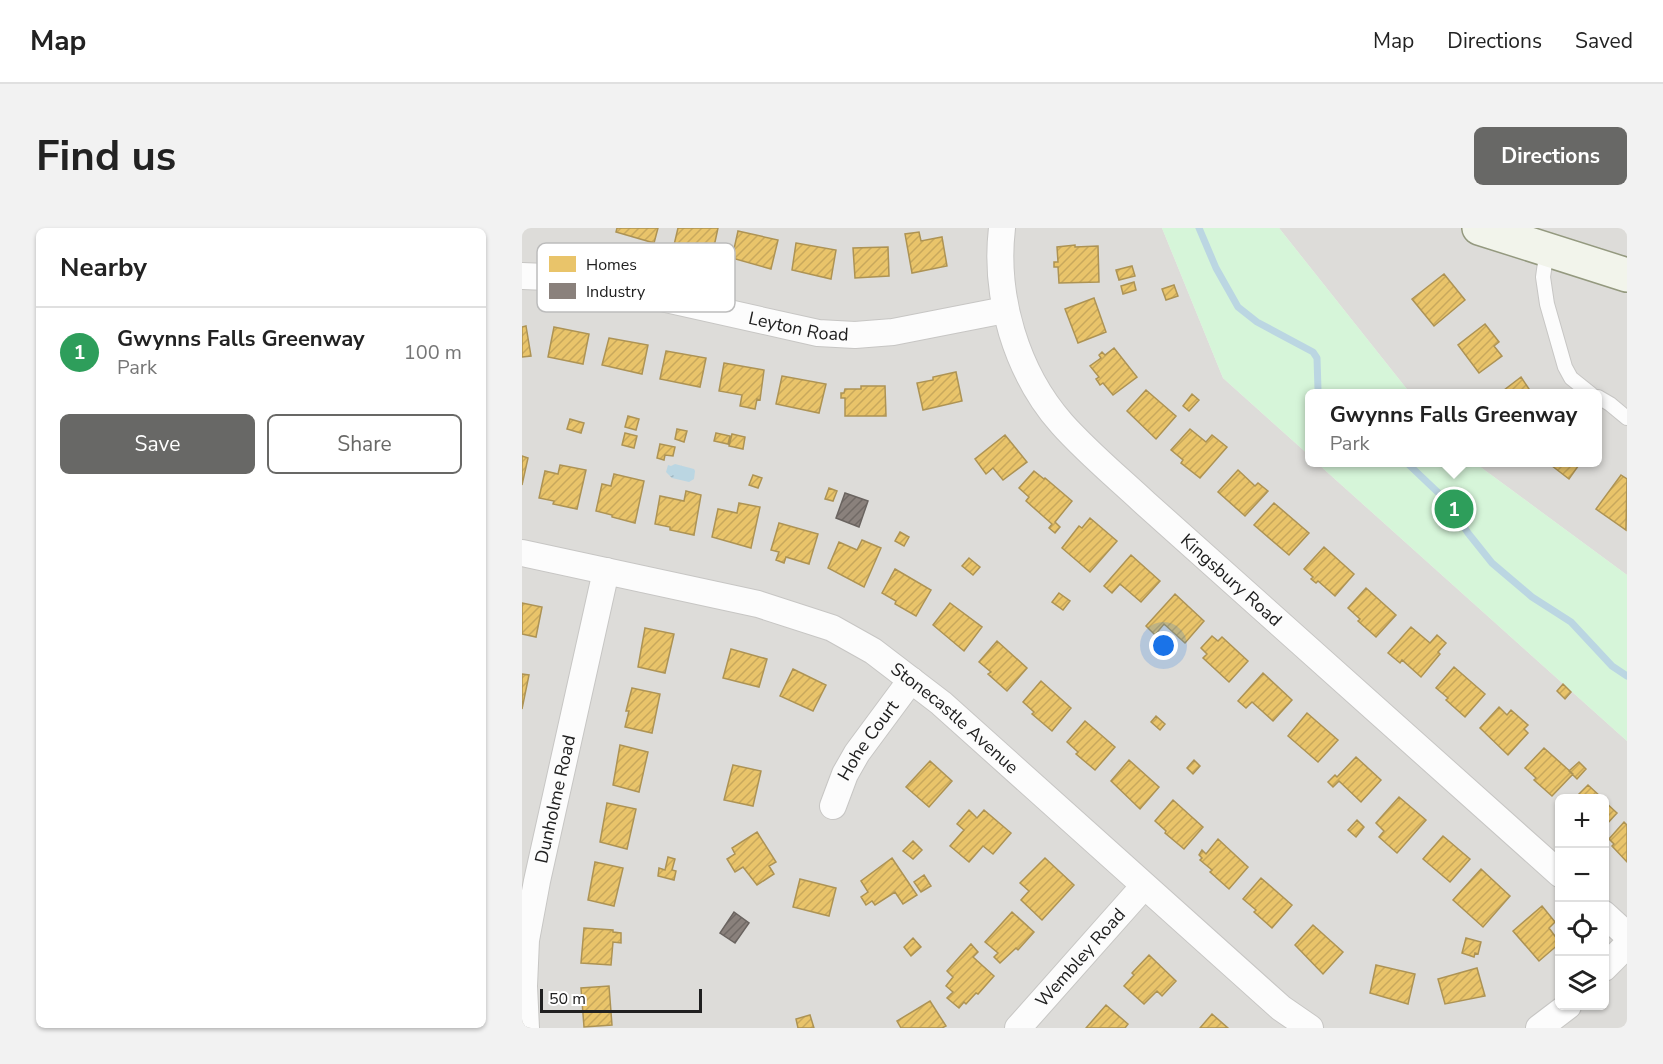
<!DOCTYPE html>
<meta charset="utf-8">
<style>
:root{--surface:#fff;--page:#f2f2f2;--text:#222;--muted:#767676;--line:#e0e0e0;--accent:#686866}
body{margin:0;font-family:"Nunito Sans",sans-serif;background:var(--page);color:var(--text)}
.controls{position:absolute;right:18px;bottom:18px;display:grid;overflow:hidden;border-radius:9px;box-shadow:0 2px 4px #0004}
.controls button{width:54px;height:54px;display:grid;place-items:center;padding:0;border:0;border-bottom:2px solid var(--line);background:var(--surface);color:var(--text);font:30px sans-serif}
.scale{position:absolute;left:18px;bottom:15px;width:162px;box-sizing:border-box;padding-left:6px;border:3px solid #202020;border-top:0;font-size:16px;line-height:21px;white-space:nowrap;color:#202020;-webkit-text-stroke:4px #fff;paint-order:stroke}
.you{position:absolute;left:642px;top:418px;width:21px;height:21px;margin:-15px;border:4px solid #fff;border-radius:50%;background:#1a73e8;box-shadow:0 0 0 9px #1a73e833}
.badge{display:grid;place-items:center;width:39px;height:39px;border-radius:50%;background:var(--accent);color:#fff;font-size:20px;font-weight:700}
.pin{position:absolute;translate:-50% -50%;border:3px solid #fff;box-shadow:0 2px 6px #0006}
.popup{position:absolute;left:783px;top:161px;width:297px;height:78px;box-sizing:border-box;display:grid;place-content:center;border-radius:9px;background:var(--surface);filter:drop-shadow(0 2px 4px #0005);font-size:20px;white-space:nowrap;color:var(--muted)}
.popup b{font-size:22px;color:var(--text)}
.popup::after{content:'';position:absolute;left:50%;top:100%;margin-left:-12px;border:12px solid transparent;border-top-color:var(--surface)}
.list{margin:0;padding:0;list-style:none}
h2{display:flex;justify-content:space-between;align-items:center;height:78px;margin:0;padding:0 24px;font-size:26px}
h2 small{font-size:20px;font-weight:400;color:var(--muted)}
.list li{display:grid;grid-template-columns:39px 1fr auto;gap:18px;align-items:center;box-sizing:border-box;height:90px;padding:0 24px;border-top:2px solid var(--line)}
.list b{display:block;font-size:22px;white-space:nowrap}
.list p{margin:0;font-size:20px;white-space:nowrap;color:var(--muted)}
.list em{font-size:20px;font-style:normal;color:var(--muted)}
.actions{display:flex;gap:12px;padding:18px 24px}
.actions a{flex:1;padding:14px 0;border:2px solid var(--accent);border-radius:9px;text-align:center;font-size:21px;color:var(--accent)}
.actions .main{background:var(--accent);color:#fff}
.icon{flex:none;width:33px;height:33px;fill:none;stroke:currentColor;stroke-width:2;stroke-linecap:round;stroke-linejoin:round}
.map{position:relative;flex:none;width:1105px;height:800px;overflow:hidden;border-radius:9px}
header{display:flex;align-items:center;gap:36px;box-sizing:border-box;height:84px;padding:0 30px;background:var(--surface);border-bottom:2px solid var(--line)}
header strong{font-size:28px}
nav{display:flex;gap:33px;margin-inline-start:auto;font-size:21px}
.intro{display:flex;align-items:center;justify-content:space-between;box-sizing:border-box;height:144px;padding:0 36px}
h1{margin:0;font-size:42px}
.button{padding:15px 27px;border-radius:9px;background:var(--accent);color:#fff;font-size:21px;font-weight:700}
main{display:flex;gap:36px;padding:0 36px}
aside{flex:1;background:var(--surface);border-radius:9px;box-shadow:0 2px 4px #0004}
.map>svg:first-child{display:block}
.residential{fill:#dddcd9;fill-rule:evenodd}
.park{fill:#d6f5d9}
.water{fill:url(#water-ripples)}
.homes{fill:url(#homes-hatch);stroke:#ad9354;stroke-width:1.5}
.industry{fill:url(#industry-hatch);stroke:#6a6460;stroke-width:1.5}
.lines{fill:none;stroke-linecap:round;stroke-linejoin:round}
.stream{stroke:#bbd6e2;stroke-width:7}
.service-casing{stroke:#c7c6c4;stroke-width:16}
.minor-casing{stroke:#c7c6c4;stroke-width:28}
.secondary-casing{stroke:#94997f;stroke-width:36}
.service{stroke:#fcfcfc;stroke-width:14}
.minor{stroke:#fcfcfc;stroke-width:26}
.secondary{stroke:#f2f4eb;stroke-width:33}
.labels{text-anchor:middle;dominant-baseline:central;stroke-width:6;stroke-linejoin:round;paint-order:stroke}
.street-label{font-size:18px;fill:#202020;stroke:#fff}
.key{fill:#fff;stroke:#bcbcbc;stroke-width:1.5}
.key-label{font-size:16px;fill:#202020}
</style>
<header>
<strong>Map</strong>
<nav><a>Map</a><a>Directions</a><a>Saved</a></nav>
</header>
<div class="intro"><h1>Find us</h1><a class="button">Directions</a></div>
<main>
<aside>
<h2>Nearby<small></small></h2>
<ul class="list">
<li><span class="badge" style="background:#2e9e5b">1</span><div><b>Gwynns Falls Greenway</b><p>Park</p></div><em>100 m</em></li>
</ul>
<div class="actions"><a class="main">Save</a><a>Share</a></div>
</aside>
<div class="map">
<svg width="1105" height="800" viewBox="0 0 1105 800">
<defs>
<pattern id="water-ripples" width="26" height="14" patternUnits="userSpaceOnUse" patternTransform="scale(1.5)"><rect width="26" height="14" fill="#bbd6e2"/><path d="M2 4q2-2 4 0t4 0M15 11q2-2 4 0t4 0" fill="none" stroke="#a0b7c2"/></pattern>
<pattern id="homes-hatch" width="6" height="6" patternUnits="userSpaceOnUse" patternTransform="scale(1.5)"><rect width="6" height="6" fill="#e9c46a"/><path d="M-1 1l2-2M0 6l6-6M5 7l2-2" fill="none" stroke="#c8a85c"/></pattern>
<pattern id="industry-hatch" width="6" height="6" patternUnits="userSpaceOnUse" patternTransform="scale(1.5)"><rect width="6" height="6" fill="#8a817c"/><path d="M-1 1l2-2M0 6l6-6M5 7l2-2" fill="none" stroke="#706965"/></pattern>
</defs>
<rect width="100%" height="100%" fill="#eeede8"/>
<path class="residential" d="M 0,0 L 640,0 L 701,150 L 788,228 L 788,234 L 795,235 L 1105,513 L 1105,800 L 0,800 ZM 1038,570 L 1082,570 L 1082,778 L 1038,778 Z
M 757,0 L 1105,0 L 1105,347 L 953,235 L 1076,234 L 1076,166 L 888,165 Z"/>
<path class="park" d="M 640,0 L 757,0 L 888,165 L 788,166 L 788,228 L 701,150 Z
M 795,235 L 953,235 L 1105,347 L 1105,513 Z"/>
<path class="water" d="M 153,236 L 172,241 L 173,243 L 172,251 L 167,254 L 150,250 L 144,244 L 146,237 L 149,238 Z"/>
<path class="homes" d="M 95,0 L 136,0 L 132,15 L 94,4 Z
M 156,0 L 196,0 L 190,28 L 152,17 Z
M 216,3 L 256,12 L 249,41 L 210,30 Z
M 397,4 L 399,13 L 420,9 L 425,38 L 390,45 L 383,6 Z
M 274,15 L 314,22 L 309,51 L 270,42 Z
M 553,17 L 553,19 L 576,18 L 577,54 L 537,55 L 536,39 L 532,39 L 532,34 L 536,34 L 535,19 Z
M 366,19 L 367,48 L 333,50 L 331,20 Z
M 610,38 L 613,48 L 597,52 L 594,42 Z
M 922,46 L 943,72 L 912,98 L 890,71 Z
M 612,54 L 614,62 L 601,66 L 599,58 Z
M 652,57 L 656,68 L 644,72 L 640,61 Z
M 572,70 L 584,104 L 556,115 L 543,81 Z
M 963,96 L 977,114 L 972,118 L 980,128 L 957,145 L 936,117 Z
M 4,98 L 9,128 L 0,129 L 0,99 Z
M 32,99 L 67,106 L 61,136 L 26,129 Z
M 87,110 L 126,117 L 120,146 L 80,137 Z
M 592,120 L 615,149 L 591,167 L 581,155 L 578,157 L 574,151 L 577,149 L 568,138 L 579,130 L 577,127 L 580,124 L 583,127 Z
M 144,123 L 184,130 L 178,159 L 138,151 Z
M 202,135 L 242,142 L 238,172 L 235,171 L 233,181 L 218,178 L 220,167 L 197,163 Z
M 434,144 L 440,173 L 401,182 L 395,155 L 411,152 L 411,149 Z
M 260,148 L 304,156 L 297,185 L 254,176 Z
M 999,149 L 1007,161 L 1005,162 L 1007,165 L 977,166 Z
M 339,158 L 363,158 L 364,188 L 323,188 L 323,170 L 319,170 L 319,165 L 322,165 L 323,161 L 339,161 Z
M 624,162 L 654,188 L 634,211 L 605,183 Z
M 670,166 L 677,172 L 667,183 L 661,178 Z
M 106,188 L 117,191 L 114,202 L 103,199 Z
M 48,191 L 62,195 L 59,205 L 45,201 Z
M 155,201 L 165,203 L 162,214 L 153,211 Z
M 668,201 L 684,214 L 690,207 L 705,219 L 678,250 L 659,235 L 661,232 L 649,222 Z
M 103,205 L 115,208 L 112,220 L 100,217 Z
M 194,205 L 208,208 L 206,216 L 192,213 Z
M 210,206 L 223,209 L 221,221 L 207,218 Z
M 483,207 L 505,234 L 481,252 L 471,240 L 464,246 L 453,231 Z
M 138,216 L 153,219 L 151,228 L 143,227 L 142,232 L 135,230 Z
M 0,228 L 6,230 L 0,257 Z
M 1025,234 L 1059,234 L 1047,251 Z
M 38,237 L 64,242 L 55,281 L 31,276 L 32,273 L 17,270 L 23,243 L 36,246 Z
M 716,242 L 733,258 L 736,255 L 746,263 L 723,288 L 696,264 Z
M 512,243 L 522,251 L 523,250 L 550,273 L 533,294 L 538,299 L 533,305 L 527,300 L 530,296 L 504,273 L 507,269 L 497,260 Z
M 92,246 L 122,253 L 113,295 L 90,289 L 90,287 L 74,283 L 80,256 L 89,258 Z
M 231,247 L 240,250 L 236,260 L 227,257 Z
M 1099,247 L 1105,251 L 1104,302 L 1074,281 Z
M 307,260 L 315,263 L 311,273 L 303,271 Z
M 164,263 L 179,267 L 172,307 L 148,302 L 148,299 L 133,296 L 138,268 L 162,273 Z
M 217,275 L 238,279 L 229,320 L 190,309 L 196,281 L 215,285 Z
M 752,275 L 787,305 L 767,327 L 732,297 Z
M 568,290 L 595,313 L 568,344 L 540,320 L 557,298 L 560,300 Z
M 257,295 L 296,306 L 287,336 L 264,329 L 262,335 L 254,332 L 257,324 L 249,322 Z
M 378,304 L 387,309 L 382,318 L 373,313 Z
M 340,312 L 359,320 L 342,359 L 306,340 L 317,314 L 335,322 Z
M 802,319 L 832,346 L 813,368 L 796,353 L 794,355 L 789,351 L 791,349 L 782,341 Z
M 609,327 L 638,353 L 619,374 L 598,356 L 590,365 L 582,358 Z
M 447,330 L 458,339 L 451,347 L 440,338 Z
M 373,341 L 409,362 L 394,388 L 373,376 L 374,373 L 360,365 Z
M 844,360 L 874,387 L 854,409 L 836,393 L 838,391 L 826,380 Z
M 537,365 L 548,373 L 541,382 L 530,374 Z
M 653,366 L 682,393 L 663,415 L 642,396 L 633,407 L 624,398 Z
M 0,375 L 20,379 L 14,409 L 0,406 Z
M 428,375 L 460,399 L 442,423 L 411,397 Z
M 889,399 L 908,415 L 915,407 L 924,415 L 916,424 L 918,426 L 899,449 L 880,432 L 878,435 L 866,425 Z
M 123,400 L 152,406 L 143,445 L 116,439 Z
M 690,408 L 696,413 L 700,409 L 726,433 L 707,454 L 681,430 L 685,426 L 679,420 Z
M 475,413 L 505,440 L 485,463 L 466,446 L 469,444 L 457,434 Z
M 209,421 L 245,431 L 237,459 L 201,450 Z
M 932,439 L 963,466 L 943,489 L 924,472 L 926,470 L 914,460 Z
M 271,441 L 304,457 L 291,483 L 258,468 Z
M 741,445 L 770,472 L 751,493 L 730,474 L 724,480 L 716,473 Z
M 0,446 L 7,447 L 0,481 Z
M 519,453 L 549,480 L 530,503 L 510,486 L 512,484 L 501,474 Z
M 1041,456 L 1049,464 L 1043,471 L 1035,463 Z
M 110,460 L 138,466 L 130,505 L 103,499 L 107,483 L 104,483 Z
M 977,479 L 985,487 L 989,482 L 1006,497 L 1002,501 L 1006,505 L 986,527 L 958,500 Z
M 785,485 L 816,512 L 796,534 L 766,508 Z
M 634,488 L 643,496 L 638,502 L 629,494 Z
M 563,493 L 593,519 L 573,542 L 554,526 L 556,524 L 545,514 Z
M 98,517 L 126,524 L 117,564 L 91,557 Z
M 1022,520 L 1051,546 L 1030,568 L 1012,552 L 1014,550 L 1003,540 Z
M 834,529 L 859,552 L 839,574 L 817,553 L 811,559 L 806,554 L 813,547 L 815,549 Z
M 607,532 L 637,559 L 618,581 L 589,553 Z
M 672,532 L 678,538 L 671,546 L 665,540 Z
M 408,533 L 430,553 L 407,579 L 384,559 Z
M 1057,534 L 1064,541 L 1055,551 L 1047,543 Z
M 211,537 L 239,543 L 231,578 L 202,572 Z
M 1066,557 L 1080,570 L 1053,570 Z
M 877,569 L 904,592 L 875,625 L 857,609 L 862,603 L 854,595 Z
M 651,572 L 681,599 L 662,621 L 643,605 L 644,603 L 633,593 Z
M 1082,573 L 1095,585 L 1082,599 Z
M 85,575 L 114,581 L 105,621 L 78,614 Z
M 447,582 L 455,590 L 462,582 L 489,605 L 471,626 L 461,618 L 447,634 L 428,618 L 442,602 L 435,596 Z
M 835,592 L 842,599 L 834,609 L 826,602 Z
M 1102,594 L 1105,597 L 1105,634 L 1090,618 L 1092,616 L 1087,611 Z
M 235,604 L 254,634 L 247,638 L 252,646 L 235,657 L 221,639 L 213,644 L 205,631 L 213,626 L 210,620 Z
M 921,608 L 948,631 L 928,654 L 901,631 Z
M 696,611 L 726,639 L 707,661 L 688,644 L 690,642 L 678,632 L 680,630 L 677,627 L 680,622 L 684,626 Z
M 391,613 L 400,622 L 391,631 L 381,623 Z
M 146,629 L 153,631 L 150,642 L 154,643 L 152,652 L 136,648 L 137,640 L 143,642 Z
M 370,630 L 395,667 L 381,676 L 373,664 L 353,677 L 350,673 L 344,677 L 339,669 L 346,664 L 339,653 Z
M 523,630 L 552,657 L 520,692 L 499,672 L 507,663 L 498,655 Z
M 73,634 L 101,640 L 92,678 L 66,672 Z
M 959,641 L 988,668 L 961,699 L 931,672 Z
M 402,647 L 409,658 L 399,664 L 392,654 Z
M 739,650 L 770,677 L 750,700 L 732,684 L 734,682 L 721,671 Z
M 278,651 L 314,660 L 307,688 L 271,679 Z
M 1020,678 L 1033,694 L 1027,700 L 1038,715 L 1017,733 L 991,703 Z
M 490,684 L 512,704 L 496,722 L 494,720 L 478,735 L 472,729 L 476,725 L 463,714 Z
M 791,697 L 821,724 L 801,746 L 773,717 Z
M 62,700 L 91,702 L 91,704 L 99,705 L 99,715 L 91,714 L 89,737 L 59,735 Z
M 391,710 L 399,719 L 389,728 L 382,719 Z
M 944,710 L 959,714 L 956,726 L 953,725 L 952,729 L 940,725 Z
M 449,716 L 456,724 L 451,729 L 472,748 L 456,766 L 454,765 L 444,776 L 442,774 L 437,780 L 425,770 L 431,764 L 424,758 L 431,749 L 425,743 Z
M 627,727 L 654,753 L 640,768 L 635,763 L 622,776 L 602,758 L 612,747 L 610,745 Z
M 854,737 L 893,746 L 886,776 L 848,765 Z
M 955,740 L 963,768 L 923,776 L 916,751 Z
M 87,758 L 90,797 L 62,799 L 59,760 Z
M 408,773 L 424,798 L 420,800 L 379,800 L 375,793 Z
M 584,777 L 606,796 L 603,800 L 564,800 Z
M 690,786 L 706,800 L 678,800 Z
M 288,787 L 292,800 L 276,800 L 274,791 Z"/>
<path class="industry" d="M 323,265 L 346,273 L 337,299 L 314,290 Z
M 212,684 L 227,695 L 213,715 L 198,705 Z"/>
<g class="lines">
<path class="stream" d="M 677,0 L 694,40 L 716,79 L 735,94 L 791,124 L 795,130 L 796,162 L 799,166
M 884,234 L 926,274 L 946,305 L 970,335 L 1010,369 L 1049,394 L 1090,438 L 1105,448"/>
<defs>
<path id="service" d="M 1025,21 L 1021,49 L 1025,76 L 1043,139 L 1049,150 L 1069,166
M 1076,169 L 1088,176 L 1105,190"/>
<g id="minor">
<path id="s1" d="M 480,0 C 472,68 494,144 540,196 C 565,224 595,249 623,275 L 1038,646"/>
<path id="s2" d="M 0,48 L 50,50 L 296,105 L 333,107 L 371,104 L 483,82"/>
<path id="s3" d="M 0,325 L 236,376 L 310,400 L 351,423 L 419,475 L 759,780 L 788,800"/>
<path id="s4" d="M 311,578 L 323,546 L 335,525 L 389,452"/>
<path d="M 1082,686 L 1105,707"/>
<path d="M 1082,740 L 1105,717"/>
<path id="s5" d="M 4,800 L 2,758 L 4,712 L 15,653 L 84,343"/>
<path id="s6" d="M 496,800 L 622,658"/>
<path d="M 1017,800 L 1046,778"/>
</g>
<path id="secondary" d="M 957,0 L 1105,47"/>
</defs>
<use href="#service" class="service-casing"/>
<use href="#minor" class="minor-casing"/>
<use href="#secondary" class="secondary-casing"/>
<use href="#service" class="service"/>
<use href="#minor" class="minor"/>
<use href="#secondary" class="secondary"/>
</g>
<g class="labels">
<g class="street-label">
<text stroke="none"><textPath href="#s2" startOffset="282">Leyton Road</textPath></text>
<text stroke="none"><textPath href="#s1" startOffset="441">Kingsbury Road</textPath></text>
<text stroke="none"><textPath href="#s3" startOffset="472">Stonecastle Avenue</textPath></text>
<text stroke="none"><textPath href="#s4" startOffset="75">Hohe Court</textPath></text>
<text stroke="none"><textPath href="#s5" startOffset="232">Dunholme Road</textPath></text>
<text stroke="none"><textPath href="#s6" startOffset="94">Wembley Road</textPath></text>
</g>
</g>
<rect x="15" y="15" width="198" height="69" rx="9" class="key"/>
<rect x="27" y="28" width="27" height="16" fill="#e9c46a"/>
<rect x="27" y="55" width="27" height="16" fill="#8a817c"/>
<g class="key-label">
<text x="64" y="42">Homes</text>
<text x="64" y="69">Industry</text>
</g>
</svg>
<div class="controls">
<button>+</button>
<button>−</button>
<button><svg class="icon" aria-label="locate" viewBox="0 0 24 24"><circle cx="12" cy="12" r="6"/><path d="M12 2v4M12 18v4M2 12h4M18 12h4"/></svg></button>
<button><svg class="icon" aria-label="layers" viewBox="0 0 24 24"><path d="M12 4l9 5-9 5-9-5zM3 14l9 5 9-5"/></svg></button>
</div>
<div class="scale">50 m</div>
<div class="you"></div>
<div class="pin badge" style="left:932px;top:281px;background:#2e9e5b">1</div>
<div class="popup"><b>Gwynns Falls Greenway</b>Park</div>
</div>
</main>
